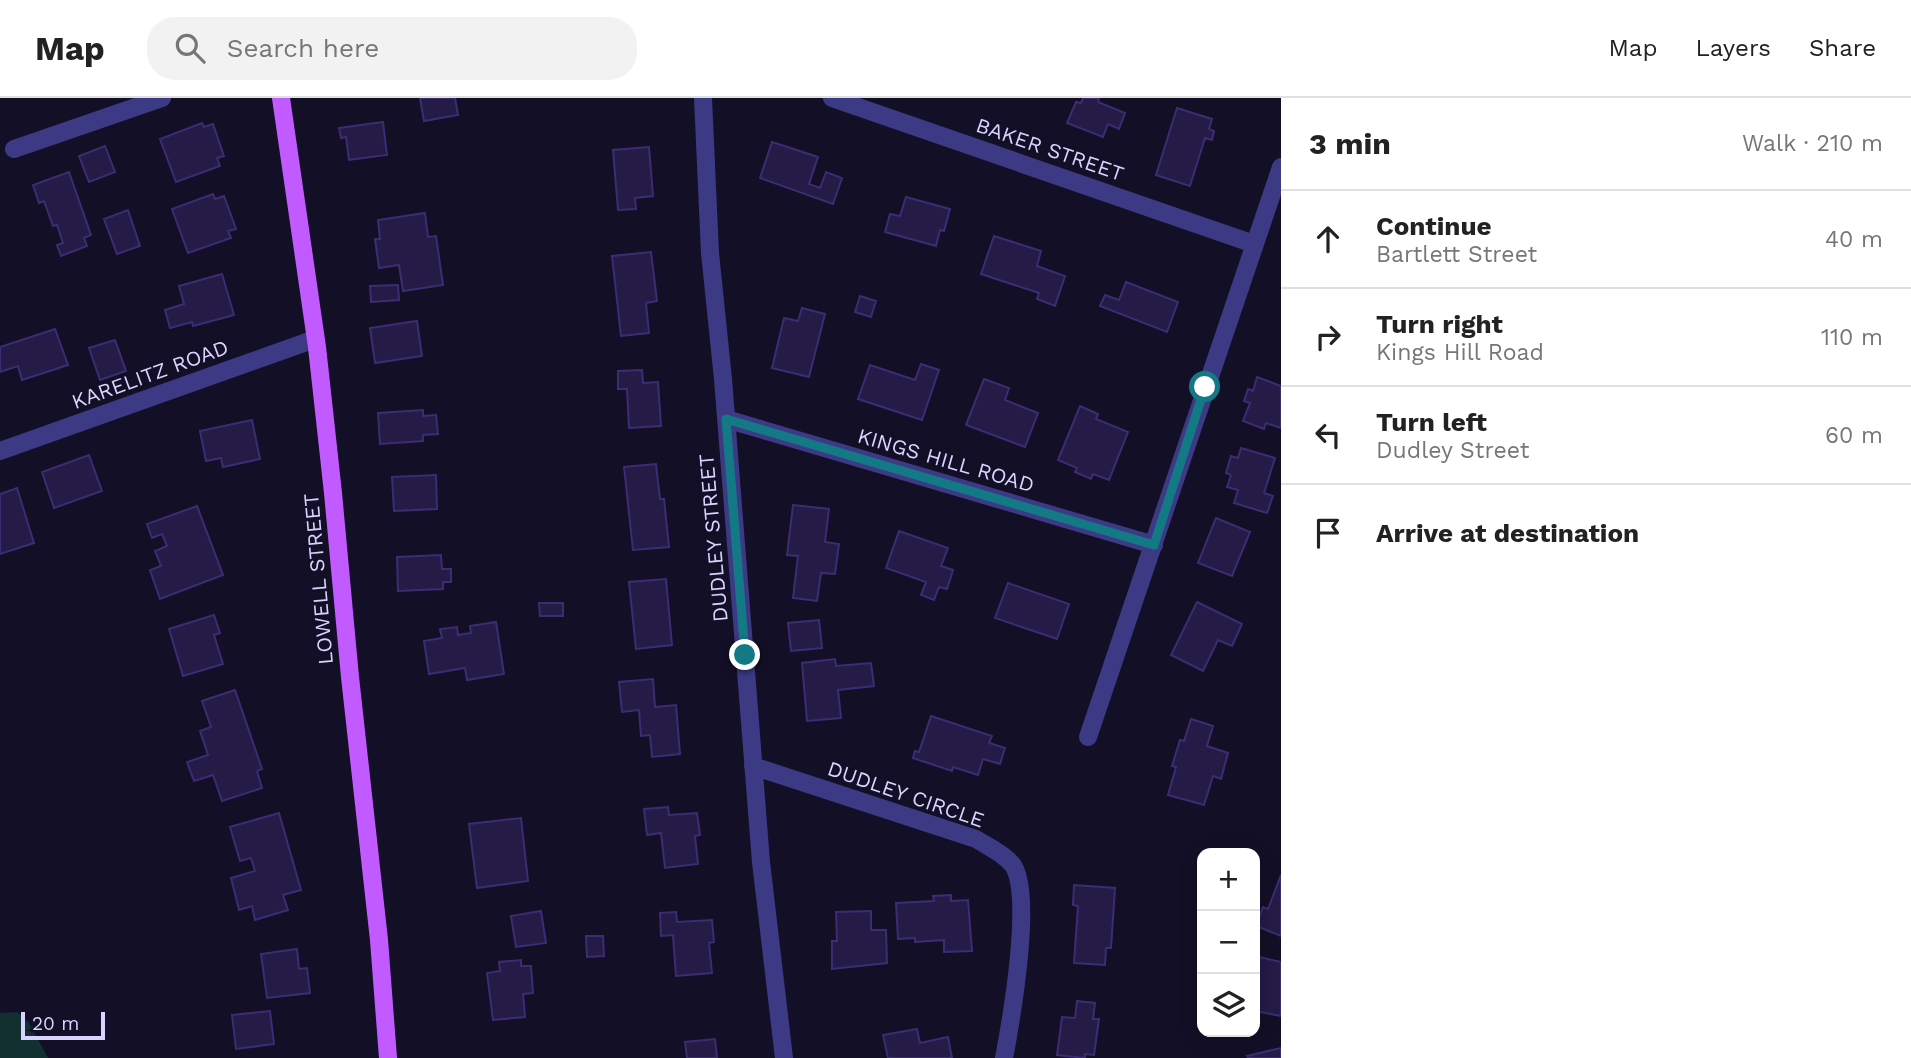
<!DOCTYPE html>
<meta charset="utf-8">
<style>
:root{--surface:#fff;--page:#f2f2f2;--text:#222;--muted:#767676;--line:#e0e0e0}
body{margin:0;font-family:"Work Sans",sans-serif;background:var(--page);color:var(--text)}
.controls{position:absolute;right:21px;bottom:21px;display:grid;overflow:hidden;border-radius:14px;box-shadow:0 4px 18px #0003}
.controls button{width:63px;height:63px;display:grid;place-items:center;padding:0;border:0;border-bottom:2px solid var(--line);background:var(--surface);color:var(--text);font:35px sans-serif}
.scale{position:absolute;left:21px;bottom:18px;width:84px;box-sizing:border-box;padding-left:7px;border:4px solid #d9d4ff;border-top:0;font-size:19px;line-height:24px;white-space:nowrap;color:#d9d4ff;-webkit-text-stroke:5px #130f26;paint-order:stroke}
.stop{position:absolute;width:21px;height:21px;margin:-16px;border:5px solid #137a85;border-radius:50%;background:#fff}
.stop.end{background:#137a85;border-color:#fff;box-shadow:0 2px 7px #0008}
.list{margin:0;padding:0;list-style:none}
h2{display:flex;justify-content:space-between;align-items:center;height:91px;margin:0;padding:0 28px;font-size:30px}
h2 small{font-size:23px;font-weight:400;color:var(--muted)}
.list li{display:grid;grid-template-columns:46px 1fr auto;gap:21px;align-items:center;box-sizing:border-box;height:98px;padding:0 28px;border-top:2px solid var(--line)}
.list b{display:block;font-size:26px;white-space:nowrap}
.list p{margin:0;font-size:23px;white-space:nowrap;color:var(--muted)}
.list em{font-size:23px;font-style:normal;color:var(--muted)}
.icon{flex:none;width:38px;height:38px;fill:none;stroke:currentColor;stroke-width:2;stroke-linecap:round;stroke-linejoin:round}
.map{position:relative;flex:none;width:1281px;height:960px;overflow:hidden}
header{display:flex;align-items:center;gap:42px;box-sizing:border-box;height:98px;padding:0 35px;background:var(--surface);border-bottom:2px solid var(--line)}
header strong{font-size:33px}
nav{display:flex;gap:38px;margin-inline-start:auto;font-size:24px}
.search{width:490px;height:63px;background:var(--page);display:flex;align-items:center;gap:18px;box-sizing:border-box;padding:0 24px;border-radius:28px;color:var(--muted);font-size:26px}
main{display:flex}
aside{flex:1;background:var(--surface)}
.map>svg:first-child{display:block}
.green{fill:#12302f}
.building{fill:#241b47;stroke:#3b2d73;stroke-width:2}
.lines{fill:none;stroke-linecap:round;stroke-linejoin:round}
.street{stroke:#3d3a85;stroke-width:18}
.primary{stroke:#c25bff;stroke-width:18}
.route{stroke:#137a85;stroke-width:9}
.labels{text-anchor:middle;dominant-baseline:central;stroke-width:5;stroke-linejoin:round;paint-order:stroke}
.street-label{font-size:21px;fill:#d9d4ff;stroke:#130f26}
</style>
<header>
<strong>Map</strong>
<div class="search"><svg class="icon" aria-label="search" viewBox="0 0 24 24"><circle cx="10" cy="10" r="6"/><path d="M15 15l6 6"/></svg>Search here</div>
<nav><a>Map</a><a>Layers</a><a>Share</a></nav>
</header>
<main>
<div class="map">
<svg width="1281" height="960" viewBox="0 0 1281 960">
<rect width="100%" height="100%" fill="#130f26"/>
<path class="green" d="M 17,914 L 29,925 L 48,960 L 0,960 L 0,915 Z"/>
<path class="building" d="M 420,0 L 455,0 L 458,17 L 424,23 Z
M 1083,0 L 1099,0 L 1098,4 L 1125,15 L 1119,31 L 1108,26 L 1103,39 L 1067,25 L 1076,4 L 1081,5 Z
M 1177,10 L 1212,21 L 1209,31 L 1214,33 L 1212,42 L 1205,40 L 1190,88 L 1156,77 Z
M 383,24 L 387,57 L 349,62 L 346,39 L 341,40 L 339,30 Z
M 202,25 L 204,29 L 213,26 L 224,58 L 217,60 L 220,68 L 176,84 L 160,41 Z
M 772,44 L 818,59 L 809,86 L 820,90 L 826,74 L 842,80 L 833,106 L 760,80 Z
M 105,48 L 115,74 L 89,84 L 79,58 Z
M 649,49 L 653,98 L 635,100 L 636,111 L 618,112 L 613,52 Z
M 69,74 L 91,137 L 84,140 L 87,148 L 61,158 L 57,147 L 63,145 L 57,127 L 53,128 L 44,103 L 39,105 L 33,87 Z
M 213,96 L 215,101 L 224,98 L 236,131 L 228,133 L 231,140 L 188,155 L 172,111 Z
M 906,99 L 950,111 L 944,133 L 940,132 L 936,148 L 885,134 L 890,116 L 900,118 Z
M 128,112 L 140,148 L 117,156 L 104,121 Z
M 425,115 L 428,139 L 436,138 L 443,187 L 403,193 L 399,167 L 379,170 L 375,141 L 380,141 L 378,122 Z
M 994,138 L 1041,153 L 1037,168 L 1065,178 L 1055,208 L 1037,201 L 1039,195 L 981,176 Z
M 651,154 L 657,203 L 646,205 L 649,235 L 621,238 L 612,158 Z
M 222,176 L 234,217 L 193,228 L 192,224 L 170,230 L 165,212 L 184,206 L 179,188 Z
M 1126,184 L 1178,204 L 1167,234 L 1100,208 L 1105,197 L 1119,202 Z
M 398,187 L 399,202 L 371,204 L 370,188 Z
M 860,198 L 876,203 L 871,219 L 855,214 Z
M 802,210 L 825,216 L 809,279 L 772,270 L 784,220 L 798,223 Z
M 417,223 L 422,258 L 375,265 L 370,230 Z
M 55,231 L 68,267 L 22,282 L 18,268 L 0,274 L 0,249 Z
M 115,242 L 126,273 L 100,282 L 89,250 Z
M 921,266 L 939,272 L 922,322 L 858,301 L 870,267 L 915,282 Z
M 642,272 L 643,285 L 658,284 L 661,328 L 629,330 L 627,291 L 618,291 L 618,273 Z
M 1257,279 L 1281,288 L 1281,330 L 1266,325 L 1264,331 L 1243,323 L 1250,305 L 1244,303 L 1248,291 L 1253,293 Z
M 984,281 L 1009,290 L 1005,302 L 1038,315 L 1025,349 L 966,327 Z
M 1080,308 L 1098,316 L 1096,321 L 1128,334 L 1109,382 L 1093,376 L 1091,381 L 1075,374 L 1077,370 L 1058,362 Z
M 423,312 L 423,318 L 436,317 L 438,336 L 423,337 L 423,343 L 380,346 L 378,315 Z
M 252,322 L 260,361 L 223,369 L 221,360 L 206,363 L 200,333 Z
M 1241,350 L 1275,360 L 1264,395 L 1273,398 L 1267,415 L 1234,405 L 1238,392 L 1227,389 L 1231,377 L 1226,375 L 1231,358 L 1238,360 Z
M 89,357 L 102,393 L 54,410 L 42,374 Z
M 656,366 L 660,401 L 664,401 L 669,449 L 633,452 L 624,369 Z
M 436,377 L 437,411 L 394,413 L 392,379 Z
M 17,390 L 34,445 L 0,456 L 0,396 Z
M 793,407 L 829,411 L 825,444 L 839,446 L 835,476 L 821,475 L 817,503 L 793,500 L 798,458 L 787,457 Z
M 197,408 L 223,477 L 160,501 L 150,472 L 161,468 L 155,453 L 167,448 L 162,436 L 152,440 L 147,426 Z
M 1216,420 L 1250,434 L 1232,478 L 1198,465 Z
M 899,433 L 948,450 L 941,468 L 953,472 L 947,491 L 939,489 L 934,502 L 921,497 L 926,484 L 886,470 Z
M 441,457 L 442,471 L 451,471 L 451,484 L 443,484 L 443,491 L 398,493 L 397,459 Z
M 666,481 L 672,547 L 636,551 L 629,484 Z
M 1008,485 L 1069,506 L 1057,541 L 995,520 Z
M 1197,504 L 1242,526 L 1232,548 L 1218,542 L 1203,573 L 1171,557 Z
M 539,505 L 563,505 L 563,518 L 540,518 Z
M 214,517 L 220,535 L 214,537 L 223,566 L 183,578 L 169,531 Z
M 819,522 L 822,550 L 791,553 L 788,525 Z
M 496,524 L 504,576 L 467,582 L 465,570 L 429,576 L 424,543 L 442,540 L 440,531 L 457,529 L 458,537 L 471,535 L 470,528 Z
M 835,561 L 836,568 L 871,565 L 874,588 L 838,592 L 841,620 L 807,623 L 802,565 Z
M 653,581 L 655,609 L 676,607 L 680,656 L 652,659 L 650,637 L 641,638 L 639,612 L 622,614 L 619,584 Z
M 235,592 L 262,671 L 257,673 L 262,690 L 222,703 L 213,677 L 194,683 L 187,664 L 208,657 L 200,633 L 211,629 L 202,603 Z
M 931,618 L 992,638 L 989,645 L 1005,650 L 1000,666 L 983,661 L 978,677 L 953,669 L 952,673 L 913,660 L 915,653 L 919,654 Z
M 1191,621 L 1213,628 L 1207,648 L 1228,655 L 1221,681 L 1213,678 L 1204,707 L 1168,697 L 1176,669 L 1172,668 L 1180,642 L 1184,643 Z
M 668,709 L 669,717 L 697,715 L 700,737 L 695,738 L 698,766 L 665,770 L 661,735 L 647,737 L 644,711 Z
M 279,715 L 301,792 L 283,797 L 288,812 L 255,822 L 252,808 L 239,812 L 231,780 L 255,773 L 251,760 L 240,763 L 230,729 Z
M 521,720 L 528,783 L 477,790 L 469,726 Z
M 1281,777 L 1281,838 L 1256,828 L 1263,809 L 1268,811 Z
M 1074,787 L 1115,790 L 1111,850 L 1106,850 L 1105,867 L 1074,865 L 1078,808 L 1073,807 Z
M 951,797 L 951,803 L 968,802 L 972,853 L 944,854 L 944,842 L 915,844 L 915,840 L 898,841 L 896,805 L 934,803 L 933,798 Z
M 541,813 L 546,845 L 516,849 L 511,818 Z
M 871,813 L 871,832 L 886,832 L 887,865 L 832,871 L 832,843 L 837,843 L 836,814 Z
M 676,814 L 677,824 L 712,822 L 714,844 L 709,845 L 712,875 L 676,878 L 673,837 L 661,838 L 660,815 Z
M 586,838 L 603,838 L 604,858 L 587,859 Z
M 297,851 L 299,871 L 307,870 L 310,895 L 267,900 L 261,856 Z
M 1255,858 L 1281,864 L 1281,918 L 1255,913 Z
M 521,862 L 521,868 L 531,868 L 533,895 L 523,896 L 525,919 L 493,922 L 487,875 L 500,873 L 499,864 Z
M 1077,903 L 1095,905 L 1093,921 L 1099,921 L 1094,957 L 1085,956 L 1085,960 L 1057,957 L 1062,919 L 1075,920 Z
M 270,913 L 274,946 L 236,951 L 232,917 Z
M 917,931 L 920,945 L 948,939 L 952,960 L 888,960 L 883,937 Z
M 715,941 L 717,960 L 687,960 L 685,944 Z
M 1281,950 L 1281,960 L 1248,960 L 1247,958 Z"/>
<g class="lines">
<path class="street" d="M 703,0 L 710,155 L 723,281 L 761,764 L 784,960
M 832,0 L 1254,146
M 14,51 L 162,0
M 726,321 L 1154,447
M 0,353 L 315,241
M 1088,639 L 1281,69
M 753,668 L 976,741 C 987,748 1003,755 1012,766 C 1034,793 1011,923 1004,960"/>
<path class="primary" d="M 281,0 L 317,249 L 333,395 L 350,579 L 379,842 L 388,960"/>
</g>
<g class="lines">
<path class="route" d="M 745,557 L 726,321 L 1154,447 L 1205,289"/>
</g>
<g class="labels">
<g class="street-label">
<text transform="translate(1050 51) rotate(19)">BAKER STREET</text>
<text transform="translate(150 276) rotate(-20)">KARELITZ ROAD</text>
<text transform="translate(946 362) rotate(16)">KINGS HILL ROAD</text>
<text transform="translate(713 440) rotate(-95)">DUDLEY STREET</text>
<text transform="translate(318 481) rotate(-95)">LOWELL STREET</text>
<text transform="translate(906 696) rotate(19)">DUDLEY CIRCLE</text>
</g>
</g>
</svg>
<div class="controls">
<button>+</button>
<button>−</button>
<button><svg class="icon" aria-label="layers" viewBox="0 0 24 24"><path d="M12 4l9 5-9 5-9-5zM3 14l9 5 9-5"/></svg></button>
</div>
<div class="scale">20 m</div>
<div class="stop" style="left:1205px;top:289px"></div>
<div class="stop end" style="left:745px;top:557px"></div>
</div>
<aside>
<h2>3 min<small>Walk · 210 m</small></h2>
<ul class="list">
<li><svg class="icon" aria-label="ahead" viewBox="0 0 24 24"><path d="M12 20V5M6 11l6-6 6 6"/></svg><div><b>Continue</b><p>Bartlett Street</p></div><em>40 m</em></li>
<li><svg class="icon" aria-label="right" viewBox="0 0 24 24"><path d="M7 20v-9h11M14 6l5 5-5 5"/></svg><div><b>Turn right</b><p>Kings Hill Road</p></div><em>110 m</em></li>
<li><svg class="icon" aria-label="left" viewBox="0 0 24 24"><path d="M17 20v-9H6M10 6l-5 5 5 5"/></svg><div><b>Turn left</b><p>Dudley Street</p></div><em>60 m</em></li>
<li><svg class="icon" aria-label="arrive" viewBox="0 0 24 24"><path d="M6 21V4h12l-3 4 3 4H6"/></svg><div><b>Arrive at destination</b></div></li>
</ul>
</aside>
</main>
